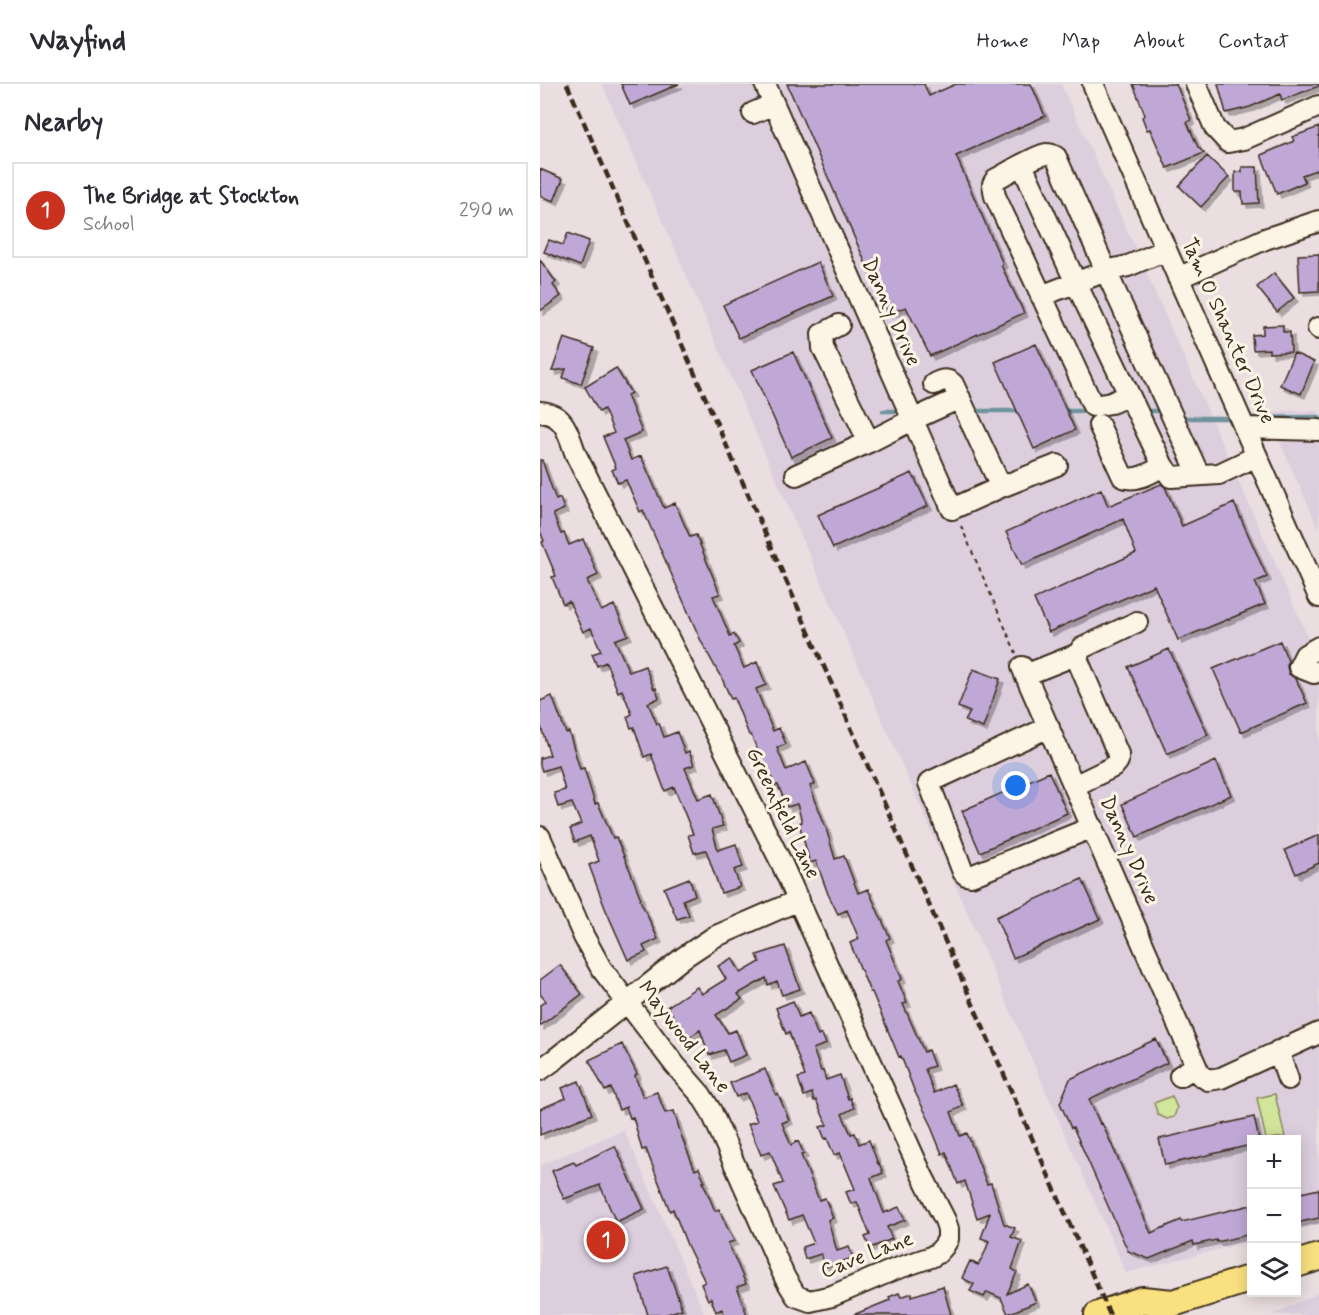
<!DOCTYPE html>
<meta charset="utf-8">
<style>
:root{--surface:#fff;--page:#f7f7f7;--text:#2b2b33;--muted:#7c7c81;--line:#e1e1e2;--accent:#c8321e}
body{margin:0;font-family:Mynerve,sans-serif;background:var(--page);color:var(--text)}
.controls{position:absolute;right:18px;bottom:18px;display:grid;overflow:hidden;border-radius:0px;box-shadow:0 3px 15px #0003}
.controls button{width:54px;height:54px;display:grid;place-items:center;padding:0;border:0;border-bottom:2px solid var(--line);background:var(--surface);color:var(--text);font:30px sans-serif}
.you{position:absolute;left:476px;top:702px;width:21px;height:21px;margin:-15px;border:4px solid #fff;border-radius:50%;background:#1a73e8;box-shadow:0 0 0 9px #1a73e833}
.badge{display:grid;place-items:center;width:39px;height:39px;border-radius:50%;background:var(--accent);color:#fff;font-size:20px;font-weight:700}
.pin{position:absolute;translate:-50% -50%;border:3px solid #fff;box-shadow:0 2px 6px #0006}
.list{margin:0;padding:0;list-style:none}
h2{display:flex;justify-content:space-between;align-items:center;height:78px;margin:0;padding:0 24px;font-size:26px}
h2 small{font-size:20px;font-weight:400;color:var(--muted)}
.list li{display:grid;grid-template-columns:39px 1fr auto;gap:18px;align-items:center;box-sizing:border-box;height:96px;margin:0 12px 12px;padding:0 12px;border:2px solid var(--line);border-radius:0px}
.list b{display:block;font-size:22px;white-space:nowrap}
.list p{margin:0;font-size:20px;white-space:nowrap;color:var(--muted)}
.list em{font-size:20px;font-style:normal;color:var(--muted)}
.icon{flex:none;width:33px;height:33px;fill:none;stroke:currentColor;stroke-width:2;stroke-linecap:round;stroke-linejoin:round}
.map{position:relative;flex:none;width:779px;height:1231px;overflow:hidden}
header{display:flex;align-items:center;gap:36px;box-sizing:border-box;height:84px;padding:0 30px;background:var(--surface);border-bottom:2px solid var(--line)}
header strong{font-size:28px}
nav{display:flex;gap:33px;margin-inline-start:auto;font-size:21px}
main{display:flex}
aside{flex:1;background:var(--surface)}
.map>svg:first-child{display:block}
.built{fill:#ddcedd}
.green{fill:#d1e69b;stroke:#86885c;stroke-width:1.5}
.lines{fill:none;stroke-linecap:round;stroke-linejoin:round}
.stream{stroke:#6f949e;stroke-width:4.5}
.building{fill:#c0a8d6;stroke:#3b2a1e;stroke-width:1.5;filter:url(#shadow)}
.minor-casing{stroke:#3b2a1e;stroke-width:24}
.major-casing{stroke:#3b2a1e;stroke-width:30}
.path{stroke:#3b2a1e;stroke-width:2;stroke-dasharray:4.5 4.5;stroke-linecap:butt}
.minor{stroke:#fcf5e5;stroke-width:20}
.major{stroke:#fae180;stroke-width:26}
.rail{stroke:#3b2a1e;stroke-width:4.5;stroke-dasharray:9 4.5;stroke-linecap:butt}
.labels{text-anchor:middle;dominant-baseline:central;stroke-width:6;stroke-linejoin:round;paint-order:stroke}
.street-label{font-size:21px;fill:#3b2a1e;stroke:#fcf5e5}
</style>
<header>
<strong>Wayfind</strong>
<nav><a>Home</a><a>Map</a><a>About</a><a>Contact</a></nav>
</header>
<main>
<aside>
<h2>Nearby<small></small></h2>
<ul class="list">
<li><span class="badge">1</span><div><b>The Bridge at Stockton</b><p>School</p></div><em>290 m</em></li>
</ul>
</aside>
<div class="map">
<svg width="779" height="1231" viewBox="0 0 779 1231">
<defs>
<filter id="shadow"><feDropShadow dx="4" dy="4" stdDeviation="0" flood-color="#0004"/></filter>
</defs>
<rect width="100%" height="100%" fill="#eadee0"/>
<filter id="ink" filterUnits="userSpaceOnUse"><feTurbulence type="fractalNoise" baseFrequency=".0167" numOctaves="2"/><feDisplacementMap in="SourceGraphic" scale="12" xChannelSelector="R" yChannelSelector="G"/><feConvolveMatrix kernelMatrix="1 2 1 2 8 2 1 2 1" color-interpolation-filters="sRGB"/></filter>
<g filter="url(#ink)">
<path class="built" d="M 62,0 L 521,0 L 595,163 L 779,578 L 779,1140 L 757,1146 L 756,1056 L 712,1056 L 711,1157 L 586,1189 Z
M 726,327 L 779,327 L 779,446 Z
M 84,1046 L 165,1231 L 0,1231 L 0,1081 Z
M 779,1209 L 779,1231 L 732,1231 Z"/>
<path class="green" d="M 735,1010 L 745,1053 L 726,1055 L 717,1014 Z
M 632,1012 L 637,1024 L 634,1033 L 627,1035 L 618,1031 L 614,1019 Z"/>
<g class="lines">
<path class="stream" d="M 343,327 L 362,327
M 430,327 L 482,327
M 520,327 L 551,327
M 601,327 L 623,327
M 639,331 L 647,334 L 693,334
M 705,334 L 779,333"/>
</g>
<path class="building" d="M 81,0 L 139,0 L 90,21 Z
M 247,0 L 384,0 L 389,12 L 416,0 L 491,0 L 505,32 L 416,72 L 463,180 L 461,181 L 484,229 L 390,272 L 366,223 L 348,230 Z
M 593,0 L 636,0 L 651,36 L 647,38 L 658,63 L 664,69 L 627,84 L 610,45 L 607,46 L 602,33 L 605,31 Z
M 678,0 L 779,0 L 779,2 L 742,16 L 740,10 L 710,23 L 686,29 Z
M 779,43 L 779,85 L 762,91 L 765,98 L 737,110 L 721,71 L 754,57 L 752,53 Z
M 667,72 L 689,93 L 661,123 L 639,102 Z
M 702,83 L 717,83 L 719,119 L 703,120 L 702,108 L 695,108 L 695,88 L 702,88 Z
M 0,85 L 23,95 L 14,117 L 0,112 Z
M 28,149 L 49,157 L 40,182 L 4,168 L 9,156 L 23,161 Z
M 779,170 L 779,207 L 760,208 L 758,171 Z
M 0,176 L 16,198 L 13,201 L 21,212 L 0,227 Z
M 278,178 L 293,212 L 199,254 L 183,221 Z
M 734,189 L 754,214 L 737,228 L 717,203 Z
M 743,241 L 743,248 L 750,248 L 751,268 L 729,269 L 729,265 L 713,266 L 712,251 L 723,250 L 723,242 Z
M 24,254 L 54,264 L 41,300 L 23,294 L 26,285 L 12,287 Z
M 496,260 L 535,346 L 494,365 L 455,278 Z
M 253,268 L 292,354 L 251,373 L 212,286 Z
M 754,269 L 774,278 L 761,310 L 740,301 Z
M 76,284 L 91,309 L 87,311 L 102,348 L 83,356 L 91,376 L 101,372 L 124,424 L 135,419 L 150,453 L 156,451 L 180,510 L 173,512 L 190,552 L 194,550 L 199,559 L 194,562 L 204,584 L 217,578 L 226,601 L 216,605 L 233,647 L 239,644 L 246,660 L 237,664 L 246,686 L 266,678 L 275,700 L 270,702 L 286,744 L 295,775 L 304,772 L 318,809 L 328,805 L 340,832 L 350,854 L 346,856 L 362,895 L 358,897 L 367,919 L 363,920 L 384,968 L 388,966 L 394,982 L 385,985 L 394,1009 L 413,1000 L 423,1022 L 411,1028 L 420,1052 L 427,1049 L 447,1100 L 451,1099 L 464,1140 L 475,1144 L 471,1153 L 482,1157 L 472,1185 L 477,1188 L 467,1210 L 488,1200 L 496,1218 L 468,1230 L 461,1214 L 447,1208 L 444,1213 L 430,1207 L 434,1200 L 422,1194 L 430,1177 L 438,1181 L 445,1168 L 449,1157 L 441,1154 L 450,1129 L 437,1134 L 425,1097 L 418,1100 L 406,1068 L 402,1070 L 391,1043 L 392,1042 L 374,1006 L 361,972 L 359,973 L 332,908 L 330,908 L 310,859 L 319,855 L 307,826 L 298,830 L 288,810 L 276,777 L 270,779 L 259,739 L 262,738 L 257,720 L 247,723 L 238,701 L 235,702 L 227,682 L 225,683 L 211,651 L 209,651 L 194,614 L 191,615 L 180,590 L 179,590 L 161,557 L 103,426 L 100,428 L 86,396 L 78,399 L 72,386 L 76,384 L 63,353 L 74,349 L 64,325 L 59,328 L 45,303 Z
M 0,376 L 2,376 L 16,416 L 20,414 L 24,425 L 13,430 L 21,450 L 24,449 L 29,461 L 43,455 L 58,491 L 47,496 L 61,527 L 74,521 L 88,551 L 75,556 L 89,588 L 105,582 L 114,605 L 116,604 L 119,614 L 108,619 L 117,640 L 119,639 L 124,653 L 137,648 L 145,669 L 149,667 L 154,681 L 145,684 L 158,715 L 172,710 L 183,742 L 172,745 L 178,766 L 196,760 L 203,783 L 194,786 L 200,803 L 181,809 L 166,766 L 154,769 L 148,751 L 153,750 L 134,703 L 125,707 L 111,670 L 104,673 L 94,643 L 91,644 L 87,633 L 92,630 L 82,606 L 78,608 L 66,578 L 57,582 L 52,570 L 61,567 L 51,544 L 43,548 L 29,517 L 23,520 L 12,493 L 16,492 L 2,458 L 4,457 L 0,447 Z
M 372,389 L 388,422 L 293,464 L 278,431 Z
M 621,400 L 625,403 L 642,442 L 694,419 L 727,493 L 715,498 L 725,520 L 638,556 L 614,501 L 509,548 L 494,515 L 596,469 L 583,435 L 482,481 L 466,448 L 561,405 L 568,422 Z
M 740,557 L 748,577 L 747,583 L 749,590 L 756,595 L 767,619 L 701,648 L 673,585 Z
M 629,565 L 668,651 L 627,670 L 588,583 Z
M 433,585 L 460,595 L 443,644 L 425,637 L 430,628 L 418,623 Z
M 12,612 L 26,649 L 29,648 L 40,685 L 44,684 L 55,720 L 58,719 L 73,754 L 76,753 L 91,789 L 101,815 L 100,816 L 118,855 L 103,862 L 106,868 L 88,876 L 65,824 L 49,781 L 59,777 L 50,752 L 35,758 L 30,745 L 41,740 L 32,719 L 18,723 L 14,709 L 25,706 L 18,682 L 2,687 L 0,681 L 0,674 L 10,671 L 0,640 L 0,617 Z
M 676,677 L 691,711 L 597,753 L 582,720 Z
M 509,688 L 527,729 L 440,768 L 422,727 Z
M 779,751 L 779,779 L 756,790 L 745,766 Z
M 149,794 L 155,811 L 143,816 L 149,831 L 137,835 L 124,804 Z
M 542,795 L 560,835 L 473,874 L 456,833 Z
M 245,862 L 260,905 L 242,911 L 237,897 L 228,901 L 226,894 L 198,910 L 202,915 L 176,931 L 188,949 L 196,946 L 206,971 L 189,978 L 184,966 L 169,971 L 160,946 L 148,954 L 127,923 L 157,903 L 162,910 L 186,895 L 178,882 L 192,874 L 201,889 L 220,878 L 217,871 Z
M 20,881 L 42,910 L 0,942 L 0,921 L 6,917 L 0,910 L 0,896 Z
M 253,917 L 259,933 L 269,929 L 278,952 L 282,950 L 286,960 L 273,965 L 281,987 L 283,987 L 286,996 L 300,991 L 308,1015 L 310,1014 L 314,1024 L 302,1030 L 311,1050 L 315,1049 L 319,1060 L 329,1056 L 338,1080 L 339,1079 L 343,1089 L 331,1094 L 344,1129 L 359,1123 L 365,1136 L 347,1143 L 352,1155 L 330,1164 L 325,1153 L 330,1151 L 317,1118 L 311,1120 L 306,1108 L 315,1105 L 300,1069 L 294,1071 L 287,1054 L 285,1055 L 280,1043 L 287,1041 L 276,1016 L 274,1017 L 272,1009 L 264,1012 L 258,994 L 265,992 L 249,948 L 246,950 L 236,924 Z
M 616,955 L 627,979 L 549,1015 L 560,1040 L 562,1039 L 611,1149 L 641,1136 L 642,1138 L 711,1121 L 711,1150 L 677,1158 L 676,1156 L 654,1161 L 653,1157 L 609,1175 L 588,1167 L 533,1043 L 531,1044 L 520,1019 L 530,995 Z
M 82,960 L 97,990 L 95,992 L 103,1013 L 117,1008 L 125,1029 L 134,1027 L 141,1051 L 155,1086 L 159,1084 L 165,1098 L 163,1098 L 175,1127 L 179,1125 L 187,1143 L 194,1157 L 188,1159 L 206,1200 L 197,1203 L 207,1231 L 185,1231 L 182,1225 L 176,1228 L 171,1214 L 168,1216 L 161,1200 L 165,1198 L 147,1161 L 133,1125 L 130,1127 L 106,1065 L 102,1066 L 93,1033 L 90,1034 L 86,1023 L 79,1026 L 71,1004 L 65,1007 L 49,976 Z
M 225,985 L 236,1011 L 238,1010 L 249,1036 L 242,1039 L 251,1061 L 258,1057 L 264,1070 L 261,1071 L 279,1116 L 285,1114 L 293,1134 L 288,1136 L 297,1167 L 309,1163 L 313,1174 L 285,1183 L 281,1170 L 265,1175 L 262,1163 L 274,1159 L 262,1131 L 249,1136 L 234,1102 L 243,1099 L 230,1067 L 221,1071 L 208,1040 L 217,1037 L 206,1009 L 196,1013 L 190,999 Z
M 39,997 L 52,1030 L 0,1051 L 0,1025 L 26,1014 L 22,1004 Z
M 714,1033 L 719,1056 L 711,1056 L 711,1061 L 625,1081 L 619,1055 Z
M 75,1062 L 104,1125 L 76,1138 L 60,1101 L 24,1115 L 12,1087 L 34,1078 L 36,1081 Z
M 779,1105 L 779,1134 L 756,1139 L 756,1110 Z
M 127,1182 L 142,1225 L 124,1231 L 108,1231 L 96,1192 Z
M 403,1202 L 411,1231 L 313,1231 L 350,1216 L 349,1213 L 359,1209 L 361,1213 L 372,1209 L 372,1212 Z"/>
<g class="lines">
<defs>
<path id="minor" d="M 225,0 L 412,425 L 461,403
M 553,0 L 779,513
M 656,0 L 675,44 L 688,58 L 704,55 L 779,22
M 213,29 L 234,20
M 482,81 L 536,199 L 623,382
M 638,194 L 725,155 L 779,137
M 501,212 L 566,187 L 659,391
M 299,241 L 282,250 L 283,264 L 329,358 L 372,336 L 420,314
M 778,244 L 779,245
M 394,300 C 401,296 407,294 413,300 L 461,403 L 517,381
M 589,311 L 571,319 L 553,322 L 455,112 L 453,100 L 456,95 C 468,89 494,72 506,70 C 512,70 512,71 516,73 L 566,187 L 588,182 L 626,166
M 0,328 C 26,330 28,350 36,371 L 241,778 L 382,1091 L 405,1136 L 408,1145 L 408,1155 L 404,1162 L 398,1169 L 391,1173 L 353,1186 L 292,1212 L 270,1217 L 256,1212 L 245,1194 L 171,1027 L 161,1011 L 135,981 L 61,884 L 44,853 L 0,753
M 559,341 L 583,393 C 596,398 611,389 623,382 L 631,393 L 679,390 L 717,372
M 704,344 L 779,346
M 256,391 L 329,358
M 779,563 L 765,571 L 759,583 L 774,589 L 779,587
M 482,583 L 660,991 L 668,996 L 681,994 L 779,949
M 485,591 L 538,570
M 509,643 L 392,697 L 389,699 L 423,788 L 426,791 L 431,792 L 553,743
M 534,702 L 573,683 L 578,677 L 578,670 L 538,577 L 538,570 L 542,564 L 597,538
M 738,967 L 748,995
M 0,986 L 14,976 L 144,873 L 174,853 L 259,816
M 640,992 L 656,982"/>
<path id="major" d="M 756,1180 L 779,1173
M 558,1231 L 602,1216 L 633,1219 L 712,1194"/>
</defs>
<use href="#minor" class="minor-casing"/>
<use href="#major" class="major-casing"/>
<path class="path" d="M 421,442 L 476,569"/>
<use href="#minor" class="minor"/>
<use href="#major" class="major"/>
<path class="rail" d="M 27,0 L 570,1231"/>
</g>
</g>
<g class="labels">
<g class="street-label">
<text transform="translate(351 228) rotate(66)">Danny Drive</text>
<text transform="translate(688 247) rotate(66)">Tam O Shanter Drive</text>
<text transform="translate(243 729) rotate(64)">Greenfield Lane</text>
<text transform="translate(589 766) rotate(66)">Danny Drive</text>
<text transform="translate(144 953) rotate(52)">Maywood Lane</text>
<text transform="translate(327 1171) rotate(-21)">Cave Lane</text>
</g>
</g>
</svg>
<div class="controls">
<button>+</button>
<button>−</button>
<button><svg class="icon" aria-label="layers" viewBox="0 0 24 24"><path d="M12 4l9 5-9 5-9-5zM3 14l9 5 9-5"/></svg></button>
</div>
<div class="you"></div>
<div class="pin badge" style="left:66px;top:1156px">1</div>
</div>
</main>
